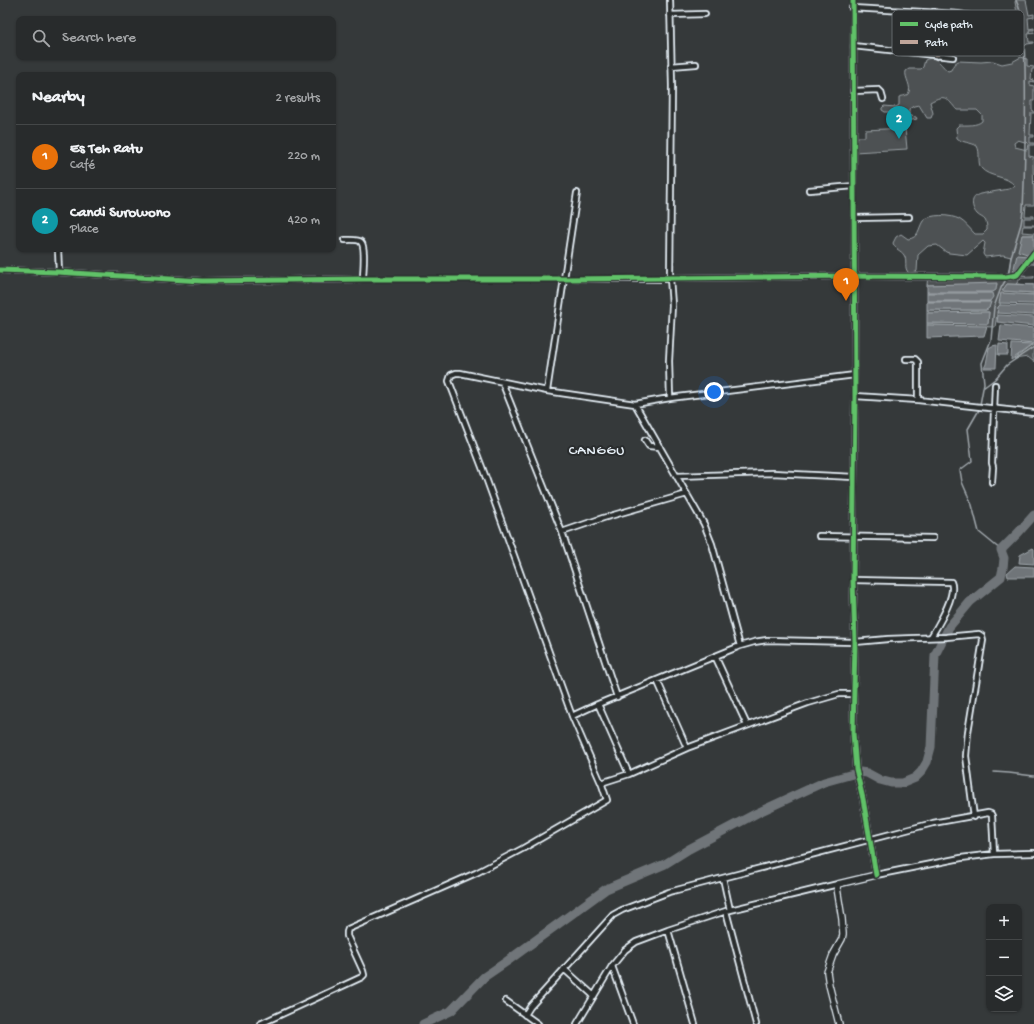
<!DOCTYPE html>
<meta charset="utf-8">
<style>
:root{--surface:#282b2c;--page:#303334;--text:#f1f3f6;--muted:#a5a7a9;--line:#444748;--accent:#8c9099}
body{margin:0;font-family:"Gochi Hand",sans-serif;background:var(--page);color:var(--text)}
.controls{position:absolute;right:12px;bottom:12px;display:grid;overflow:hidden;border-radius:8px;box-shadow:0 1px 3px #0004}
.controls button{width:36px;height:36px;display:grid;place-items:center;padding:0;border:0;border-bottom:1px solid var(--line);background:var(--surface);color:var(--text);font:20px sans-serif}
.you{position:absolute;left:714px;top:392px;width:14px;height:14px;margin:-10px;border:3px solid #fff;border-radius:50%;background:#1a73e8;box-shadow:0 0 0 6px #1a73e833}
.badge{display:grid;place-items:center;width:26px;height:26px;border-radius:50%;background:var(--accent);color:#fff;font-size:13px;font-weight:700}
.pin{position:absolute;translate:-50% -33px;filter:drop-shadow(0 1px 2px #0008)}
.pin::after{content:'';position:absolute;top:21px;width:14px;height:12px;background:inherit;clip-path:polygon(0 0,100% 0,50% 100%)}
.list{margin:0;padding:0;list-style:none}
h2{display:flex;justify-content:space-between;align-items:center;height:52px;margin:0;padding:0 16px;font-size:17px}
h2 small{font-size:13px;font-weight:400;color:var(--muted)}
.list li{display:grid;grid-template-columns:26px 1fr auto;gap:12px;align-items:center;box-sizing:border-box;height:64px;padding:0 16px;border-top:1px solid var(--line)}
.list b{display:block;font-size:15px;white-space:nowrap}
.list p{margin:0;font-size:13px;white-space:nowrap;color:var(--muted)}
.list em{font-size:13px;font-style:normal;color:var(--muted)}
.icon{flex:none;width:22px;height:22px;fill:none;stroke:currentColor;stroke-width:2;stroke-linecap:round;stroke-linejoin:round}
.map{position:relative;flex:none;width:1034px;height:1024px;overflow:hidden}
.search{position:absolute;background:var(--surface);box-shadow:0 1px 3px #0004;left:16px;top:16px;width:320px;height:44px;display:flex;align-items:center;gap:10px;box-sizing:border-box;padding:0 14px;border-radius:8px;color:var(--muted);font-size:15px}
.panel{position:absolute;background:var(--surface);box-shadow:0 1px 3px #0004;left:16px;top:72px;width:320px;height:180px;border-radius:8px}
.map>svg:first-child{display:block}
.green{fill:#4d5152;stroke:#9aa1a5;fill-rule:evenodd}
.water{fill:#707579;stroke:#a0a7ac}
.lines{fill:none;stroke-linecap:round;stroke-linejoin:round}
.stream{stroke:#a0a7ac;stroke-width:1.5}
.river{stroke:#707579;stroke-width:9}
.minor-casing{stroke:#e8f1f8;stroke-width:8}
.tertiary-casing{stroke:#e8f1f8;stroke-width:8}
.minor{stroke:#2a2d2e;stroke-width:4.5}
.tertiary{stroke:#2a2d2e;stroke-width:5.5}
.quiet{stroke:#c0a59a;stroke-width:4;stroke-dasharray:8 4;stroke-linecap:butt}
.cycleway-casing{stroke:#2a2d2e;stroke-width:8}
.cycleway{stroke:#61c268;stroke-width:5}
.labels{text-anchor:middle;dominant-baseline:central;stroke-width:4;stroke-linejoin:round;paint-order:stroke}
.quarter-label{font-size:14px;letter-spacing:1px;fill:#e8f1f8;stroke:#2a2d2e}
.key{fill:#2a2d2e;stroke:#63686b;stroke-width:1}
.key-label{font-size:11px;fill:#e8f1f8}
</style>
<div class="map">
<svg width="1034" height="1024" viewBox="0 0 1034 1024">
<rect width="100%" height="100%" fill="#35393a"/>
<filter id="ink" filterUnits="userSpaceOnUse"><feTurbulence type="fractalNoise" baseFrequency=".025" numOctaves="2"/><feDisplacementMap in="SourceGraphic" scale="8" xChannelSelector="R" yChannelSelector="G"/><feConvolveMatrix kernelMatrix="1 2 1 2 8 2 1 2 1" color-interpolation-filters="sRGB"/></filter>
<g filter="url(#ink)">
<path class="green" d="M 1016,0 L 1026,0 L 1029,15 L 1034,14 L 1034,17 L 1028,18 L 1029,29 L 1034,28 L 1034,30 L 1029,30 L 1030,33 L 1034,32 L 1034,33 L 1028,34 L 1029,42 L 1034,42 L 1034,43 L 1027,44 L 1025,46 L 1018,45 L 1012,49 L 1004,46 L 990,48 L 987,47 L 987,42 L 980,40 L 970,40 L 965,45 L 961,43 L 960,40 L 965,30 L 972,29 L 992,29 L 1001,31 L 1007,24 L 1017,22 L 1018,18 L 1015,2 Z
M 1021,57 L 1027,59 L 1027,66 L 1034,67 L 1034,69 L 1032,69 L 1031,79 L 1034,80 L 1034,82 L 1030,81 L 1030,85 L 1034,86 L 1034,101 L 1032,101 L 1032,110 L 1034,111 L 1034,113 L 1031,113 L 1030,135 L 1034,135 L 1034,137 L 1030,137 L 1030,143 L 1034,143 L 1034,145 L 1029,145 L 1029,156 L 1034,157 L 1033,159 L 1034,205 L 1026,205 L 1025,216 L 1034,216 L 1034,218 L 1024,218 L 1024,225 L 1034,225 L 1034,226 L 1023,226 L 1022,232 L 1034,233 L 1034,235 L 1022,235 L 1030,255 L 1034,250 L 1034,264 L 1029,264 L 1020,275 L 1034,276 L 1034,278 L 1021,278 L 1016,284 L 1034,285 L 1007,284 L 1003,291 L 1034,293 L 1034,295 L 1001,294 L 1000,305 L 998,307 L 995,327 L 927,325 L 927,323 L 988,323 L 989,312 L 927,313 L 927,310 L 986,310 L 989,308 L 990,302 L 927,302 L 927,301 L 990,301 L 927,293 L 927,292 L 993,292 L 997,284 L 927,285 L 928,275 L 1001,276 L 1002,280 L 1006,280 L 1009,273 L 1011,257 L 1003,255 L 985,257 L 983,254 L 985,243 L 983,241 L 967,255 L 949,253 L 946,252 L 937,245 L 928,246 L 918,255 L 917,271 L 916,272 L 909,273 C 903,268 908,261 904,255 C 901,250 895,250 893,243 L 896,237 L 901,234 L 908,239 C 919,238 918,229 923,221 C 930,213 951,215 959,219 C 966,223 970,229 975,234 L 983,234 L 987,230 C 987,227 987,223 985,220 C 984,218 980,217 977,214 C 971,207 970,197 980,194 L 1009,189 L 1015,186 C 1007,175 989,178 981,168 C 977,162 981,153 977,146 C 971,142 962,143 957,138 L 956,128 L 959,125 C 966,125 977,126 982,121 L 982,115 L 977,110 L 957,110 C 947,99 946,93 930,102 L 933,113 L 931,118 L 927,118 L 919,105 L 914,106 L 909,109 L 909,113 L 911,116 L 916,117 L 917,119 L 903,122 L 897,112 L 885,112 L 882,110 L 882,108 L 884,106 L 896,107 L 899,105 L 899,97 C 901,96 906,96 908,94 C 913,87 904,78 906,71 L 909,69 L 921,69 L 923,67 L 925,60 C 937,54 940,65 948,71 L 951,70 L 954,64 L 958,61 L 981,62 L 993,61 L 1002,64 L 1012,62 ZM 1018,140 L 1028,143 L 1027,150 L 1015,147 L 1014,143 Z
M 905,128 L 907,149 L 854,152 L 853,137 L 865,137 L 865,130 Z
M 1034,344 L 1033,357 L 1034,362 L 1028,357 L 1014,359 Z"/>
<path class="water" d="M 1022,235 L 1034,235 L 1034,250 L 1030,255 L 1018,251 Z
M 1017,255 L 1029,256 L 1017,272 L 1013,272 Z
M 997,283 L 996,290 L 993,292 L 927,292 L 927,285 Z
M 1007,284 L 1034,285 L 1034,293 L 1002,291 Z
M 927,293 L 992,293 L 993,297 L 990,301 L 927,301 Z
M 1001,293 L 1034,295 L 1034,304 L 999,303 Z
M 927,302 L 991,302 L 989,308 L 986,310 L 927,310 Z
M 1000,305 L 1034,306 L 1034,315 L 997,313 L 998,307 Z
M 989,312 L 988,324 L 927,323 L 927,313 Z
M 998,315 L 1034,317 L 1034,326 L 997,322 Z
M 927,325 L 987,326 L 984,336 L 927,338 Z
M 1001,325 L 1034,328 L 1034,344 L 999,341 Z
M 999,344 L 1008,345 L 1008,355 L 998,355 Z
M 1012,344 L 1032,345 L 1011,360 Z
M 997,345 L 996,368 L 984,368 L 986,364 L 989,348 L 992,346 Z
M 1033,548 L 1034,549 L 1034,564 L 1019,563 L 1020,555 Z
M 1015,566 L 1034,567 L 1034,577 L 1008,577 L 1007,573 Z"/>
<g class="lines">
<path class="stream" d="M 983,388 L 995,379 L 1007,365 L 1034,347
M 1001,550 L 979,532 L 972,505 L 962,482 L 960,470 L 972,461 L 968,429 L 979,410 L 984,383 L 982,363 L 991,340 L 994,307 L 1001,288 L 1008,276 L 1011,257 L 1021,224 L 1023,211 C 1025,163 1026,114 1025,67 C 1024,45 1025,20 1016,0
M 994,772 L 1009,773 L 1034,776"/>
<path class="river" d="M 423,1024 L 451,1011 L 484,977 L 506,962 L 606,889 L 665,864 L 689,849 L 757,813 L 824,782 L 860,772 L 867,773 L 880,780 L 891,783 L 903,783 L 915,778 L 921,772 L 927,762 L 931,747 L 935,655 L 949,627 L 970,602 L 1001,577 L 1003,568 L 1004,558 L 1001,550 L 1018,533 L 1034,515"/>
<defs>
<path id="minor" d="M 670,0 L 672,86 L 670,278 L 672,305 L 669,361 L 670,398
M 852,8 L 958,14 L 977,17
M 934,12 L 934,30 L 937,44 L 937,56
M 670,15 L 705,14
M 853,46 L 953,57
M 671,66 L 696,64
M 853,91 L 879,90 L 881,92 L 883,99
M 809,190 L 854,186
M 854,218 L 909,217
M 345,240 C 349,240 358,239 361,242 C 366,247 363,271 363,279
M 58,249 L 59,272
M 0,270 L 57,272 L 202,281 L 363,279 L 565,279 L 855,276 L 1006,277 L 1017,275 L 1034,253
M 906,359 L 915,359 L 918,362 L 918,400
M 502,382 L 562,532 L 617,697
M 547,391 L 577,193
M 855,396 L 918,400 L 1034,413
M 635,404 L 704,524 L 712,544 L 740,646
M 645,440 L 649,446 L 660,447
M 677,476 L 772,473 L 854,477
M 992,482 L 993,467 L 992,463 L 995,385
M 562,532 L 603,518 L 687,494
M 819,536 L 933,538
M 853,580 L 951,582 C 957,595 938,625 931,637
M 715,656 L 747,725
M 657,680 L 687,748
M 572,716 L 598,704
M 629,774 L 598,704 L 740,646 L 754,642 L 767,640 L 855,642 L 888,639 L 946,637 L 979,634 L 982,636 L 983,640 L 968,732 L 966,756 L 974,817
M 602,785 L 572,716 L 482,467 L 449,381 L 451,375 L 456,373 L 460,373 L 547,391 L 635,404 L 670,398 L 855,375
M 876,875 L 961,858 L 994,854 L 1034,853
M 723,878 L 730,910
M 726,911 L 756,1024
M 668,930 L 695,1024
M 612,966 L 633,1024
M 564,969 L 594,996
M 506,1001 L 538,1024
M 525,1015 L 530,1007 L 613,915 L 622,910 L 669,892 L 933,823 L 988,813 L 991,814 L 992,816 L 994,854
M 260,1024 L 362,977 L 364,975 L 363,971 L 347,936 L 347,932 L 348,929 L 476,873 L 522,849 L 607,800 L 602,785 L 604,782 L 629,774 L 687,748 L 808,703 L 839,694 L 854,694
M 577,1024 L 612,966 L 625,950 L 636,942 L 668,930 L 726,911 L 838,884"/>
<path id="tertiary" d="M 839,1024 L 829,985 L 827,972 L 833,955 L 842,939 L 843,934 L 842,919 L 837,888 L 838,884 L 876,875 L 863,799 L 856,769 L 853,733 L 855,642 L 853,580 L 855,396 L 853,0"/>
</defs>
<use href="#minor" class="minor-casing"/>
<use href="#tertiary" class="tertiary-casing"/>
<use href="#minor" class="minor"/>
<use href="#tertiary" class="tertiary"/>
<path class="quiet" d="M 934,12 L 934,30 L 937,44 L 937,56"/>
<defs>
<path id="cycleway" d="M 853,0 L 855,396 L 853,580 L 855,642 L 853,733 L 856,769 L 863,799 L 876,875
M 0,270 L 57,272 L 202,281 L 363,279 L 565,279 L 855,276 L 1006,277 L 1017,275 L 1034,253"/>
</defs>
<use href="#cycleway" class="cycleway-casing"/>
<use href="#cycleway" class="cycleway"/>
</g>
</g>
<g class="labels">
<g class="quarter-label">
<text x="597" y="451">CANGGU</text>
</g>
</g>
<rect x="892" y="10" width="132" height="46" rx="6" class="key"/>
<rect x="900" y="22" width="18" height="4" fill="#61c268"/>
<rect x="900" y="40" width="18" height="4" fill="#c0a59a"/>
<g class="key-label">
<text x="925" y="28">Cycle path</text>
<text x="925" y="46">Path</text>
</g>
</svg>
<div class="controls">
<button>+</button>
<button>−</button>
<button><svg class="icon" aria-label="layers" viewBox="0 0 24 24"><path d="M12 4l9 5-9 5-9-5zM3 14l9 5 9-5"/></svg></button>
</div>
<div class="you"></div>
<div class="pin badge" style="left:846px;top:301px;background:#e8710a">1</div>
<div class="pin badge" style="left:899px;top:139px;background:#0f9aa8">2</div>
<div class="search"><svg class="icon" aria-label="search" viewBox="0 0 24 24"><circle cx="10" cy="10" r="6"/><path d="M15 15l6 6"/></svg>Search here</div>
<section class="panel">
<h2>Nearby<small>2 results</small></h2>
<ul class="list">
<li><span class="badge" style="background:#e8710a">1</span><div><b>Es Teh Ratu</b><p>Café</p></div><em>220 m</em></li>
<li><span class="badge" style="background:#0f9aa8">2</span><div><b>Candi Surowono</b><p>Place</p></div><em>420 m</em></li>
</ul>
</section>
</div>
